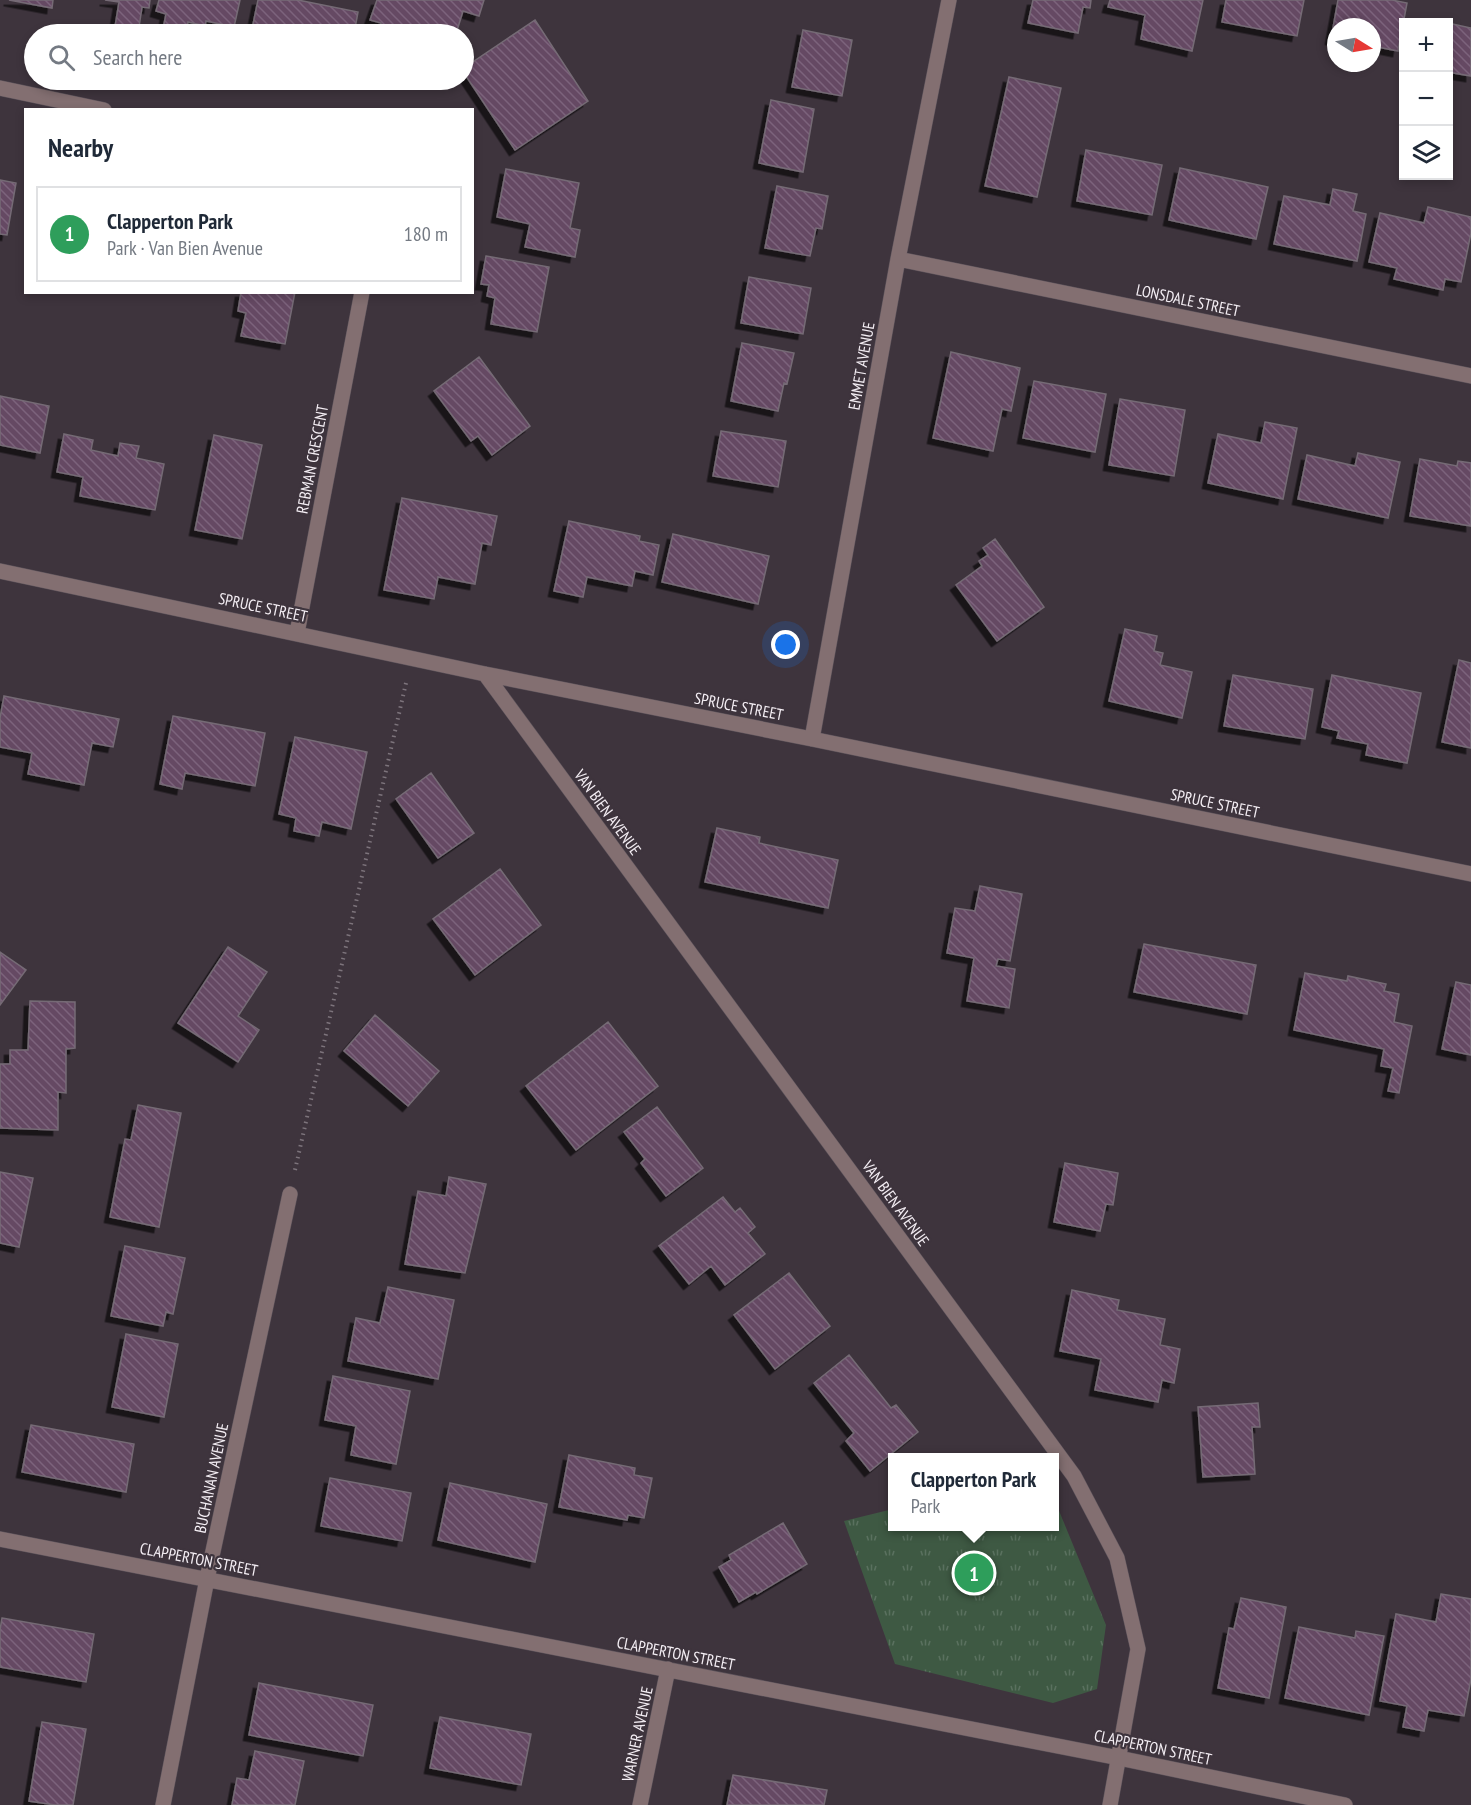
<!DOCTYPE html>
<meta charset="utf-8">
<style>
:root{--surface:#fff;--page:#f6f6f7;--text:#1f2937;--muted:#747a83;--line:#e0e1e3;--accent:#7c3aed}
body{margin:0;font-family:"PT Sans Narrow",sans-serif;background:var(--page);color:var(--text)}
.controls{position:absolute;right:18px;top:18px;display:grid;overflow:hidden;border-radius:0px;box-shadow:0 3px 9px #0003}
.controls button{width:54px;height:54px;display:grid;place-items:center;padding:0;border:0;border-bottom:2px solid var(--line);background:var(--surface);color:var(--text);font:30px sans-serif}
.compass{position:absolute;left:1327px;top:18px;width:54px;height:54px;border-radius:50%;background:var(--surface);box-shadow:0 3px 9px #0003;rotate:101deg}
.you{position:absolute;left:786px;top:645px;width:21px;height:21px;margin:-15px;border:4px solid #fff;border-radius:50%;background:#1a73e8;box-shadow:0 0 0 9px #1a73e833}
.badge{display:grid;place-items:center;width:39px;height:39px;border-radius:50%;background:var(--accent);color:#fff;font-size:20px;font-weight:700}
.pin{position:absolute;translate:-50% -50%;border:3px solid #fff;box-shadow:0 2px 6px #0006}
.popup{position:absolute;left:888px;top:1453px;width:171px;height:78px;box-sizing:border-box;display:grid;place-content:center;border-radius:0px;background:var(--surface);filter:drop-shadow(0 2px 4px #0005);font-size:20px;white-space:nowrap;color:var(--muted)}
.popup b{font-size:22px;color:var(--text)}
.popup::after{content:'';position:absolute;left:50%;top:100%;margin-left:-12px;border:12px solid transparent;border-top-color:var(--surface)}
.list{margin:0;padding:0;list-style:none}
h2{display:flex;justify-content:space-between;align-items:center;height:78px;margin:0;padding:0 24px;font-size:26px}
h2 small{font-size:20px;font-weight:400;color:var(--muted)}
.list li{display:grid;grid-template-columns:39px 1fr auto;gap:18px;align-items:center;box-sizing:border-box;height:96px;margin:0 12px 12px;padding:0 12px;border:2px solid var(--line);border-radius:0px}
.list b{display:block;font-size:22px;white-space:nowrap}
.list p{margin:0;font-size:20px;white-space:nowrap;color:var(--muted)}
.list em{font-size:20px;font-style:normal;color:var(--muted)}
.icon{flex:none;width:33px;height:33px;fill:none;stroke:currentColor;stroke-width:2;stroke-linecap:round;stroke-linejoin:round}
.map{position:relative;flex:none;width:1471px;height:1805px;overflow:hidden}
.search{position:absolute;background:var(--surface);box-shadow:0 3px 9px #0003;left:24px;top:24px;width:450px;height:66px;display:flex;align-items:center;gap:15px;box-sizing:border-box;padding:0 21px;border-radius:33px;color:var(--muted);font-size:22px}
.panel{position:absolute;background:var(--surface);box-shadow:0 3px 9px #0003;left:24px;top:108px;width:450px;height:186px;border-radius:0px}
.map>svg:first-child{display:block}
.park{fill:url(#park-tufts)}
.building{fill:url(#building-back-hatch);stroke:#756b75;stroke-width:1.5;filter:url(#shadow)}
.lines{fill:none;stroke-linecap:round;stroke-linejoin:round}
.minor-casing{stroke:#5b525a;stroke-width:16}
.path{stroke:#7d747c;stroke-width:4;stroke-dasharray:1.5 4.5;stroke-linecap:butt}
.minor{stroke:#836f71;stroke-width:15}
.labels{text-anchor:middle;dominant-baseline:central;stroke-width:4.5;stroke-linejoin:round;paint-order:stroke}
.street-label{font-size:16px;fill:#f4eef4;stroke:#3e343d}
</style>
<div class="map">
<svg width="1471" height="1805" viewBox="0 0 1471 1805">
<defs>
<pattern id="park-tufts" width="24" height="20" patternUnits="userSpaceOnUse" patternTransform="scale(1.5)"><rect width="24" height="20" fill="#3e5943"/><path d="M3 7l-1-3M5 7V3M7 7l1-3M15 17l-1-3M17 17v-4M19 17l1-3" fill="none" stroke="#5a715f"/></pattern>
<pattern id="building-back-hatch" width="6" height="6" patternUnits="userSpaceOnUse" patternTransform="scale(1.5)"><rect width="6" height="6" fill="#654964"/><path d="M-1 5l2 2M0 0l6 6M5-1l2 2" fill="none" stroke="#7c647b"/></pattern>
<filter id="shadow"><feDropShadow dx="-5.5" dy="5.5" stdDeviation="0" flood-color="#0009"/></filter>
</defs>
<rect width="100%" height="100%" fill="#3e343d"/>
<path class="park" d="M 1055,1501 L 1106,1625 L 1097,1689 L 1053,1703 L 895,1664 L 844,1521 L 893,1509 L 893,1526 L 1055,1526 Z"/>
<path class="building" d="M 9,0 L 53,0 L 52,8 Z
M 105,0 L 150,0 L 149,8 L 142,7 L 138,34 L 114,33 L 119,2 Z
M 159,0 L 240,0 L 234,27 L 206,21 L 205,26 L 188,22 L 186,34 L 162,34 L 166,14 L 156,11 Z
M 258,0 L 298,0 L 358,12 L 354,34 L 251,34 Z
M 377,0 L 484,0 L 479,16 L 463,11 L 456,34 L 378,34 L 381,23 L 370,20 Z
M 1033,0 L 1091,0 L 1090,8 L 1083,7 L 1078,33 L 1028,23 Z
M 1110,0 L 1203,0 L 1192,51 L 1141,39 L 1145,15 L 1108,7 Z
M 1226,0 L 1304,0 L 1297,36 L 1222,22 Z
M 1338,0 L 1392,0 L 1407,3 L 1398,51 L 1372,46 L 1372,27 L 1336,27 L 1336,40 L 1331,39 Z
M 535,20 L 588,101 L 515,150 L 464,73 L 464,68 Z
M 1448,23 L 1471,28 L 1471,76 L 1448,72 Z
M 803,30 L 852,40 L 842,96 L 792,87 Z
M 1009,77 L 1061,88 L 1037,197 L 985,186 Z
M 771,100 L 814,109 L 803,172 L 759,163 Z
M 1086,150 L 1162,165 L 1152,215 L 1077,201 Z
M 1180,168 L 1268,187 L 1256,239 L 1169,220 Z
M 506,169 L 579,183 L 570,228 L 580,230 L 575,257 L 525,247 L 530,224 L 497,217 Z
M 0,180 L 16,183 L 7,235 L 0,234 Z
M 777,186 L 828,196 L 822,229 L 816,228 L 810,256 L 765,248 Z
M 1333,189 L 1357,194 L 1353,211 L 1366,214 L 1357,261 L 1274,244 L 1284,196 L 1330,205 Z
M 1428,207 L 1471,217 L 1471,233 L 1461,282 L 1445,279 L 1443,290 L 1394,279 L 1397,268 L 1369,262 L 1380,213 L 1424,223 Z
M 486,256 L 549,267 L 537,332 L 491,324 L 495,298 L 487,296 L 489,285 L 481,284 Z
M 749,277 L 811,288 L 803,334 L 741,323 Z
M 241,292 L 295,292 L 285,344 L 241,336 L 246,313 L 238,311 Z
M 742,343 L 794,353 L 787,384 L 784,383 L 778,411 L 731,401 Z
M 951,352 L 1020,368 L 1011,411 L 1002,409 L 993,451 L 933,438 Z
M 479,357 L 530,426 L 492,455 L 478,436 L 471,441 L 434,391 Z
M 1034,381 L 1106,394 L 1095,452 L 1023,438 Z
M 0,396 L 49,406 L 40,453 L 0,445 Z
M 1120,399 L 1185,410 L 1174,476 L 1109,465 Z
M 1265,422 L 1297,428 L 1283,499 L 1208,483 L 1218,434 L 1261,443 Z
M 721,431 L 786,441 L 778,487 L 713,476 Z
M 64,434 L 93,440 L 91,450 L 118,456 L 120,443 L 139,446 L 136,458 L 164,464 L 155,510 L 80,496 L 83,477 L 57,472 Z
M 214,435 L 262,445 L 242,539 L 195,530 Z
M 1358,453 L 1400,462 L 1388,518 L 1298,499 L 1307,455 L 1355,466 Z
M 1420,459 L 1457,466 L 1458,461 L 1471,463 L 1471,526 L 1410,516 Z
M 402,498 L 497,516 L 491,545 L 482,543 L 475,584 L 438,577 L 434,599 L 384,590 Z
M 569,521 L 640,536 L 639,541 L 659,545 L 653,575 L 635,571 L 632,586 L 587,577 L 583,597 L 554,591 Z
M 673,534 L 769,556 L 758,604 L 662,582 Z
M 995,539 L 1044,607 L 997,641 L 956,585 L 982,566 L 979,561 L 988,555 L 983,548 Z
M 1125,629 L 1157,636 L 1154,651 L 1163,653 L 1160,665 L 1192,672 L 1182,718 L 1109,701 Z
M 1459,660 L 1471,663 L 1471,748 L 1442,742 Z
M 1233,675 L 1313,689 L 1305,739 L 1224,726 Z
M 1332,675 L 1421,693 L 1407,763 L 1366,755 L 1368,744 L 1337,738 L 1339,731 L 1322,727 Z
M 4,696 L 119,719 L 113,747 L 92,743 L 84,785 L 28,774 L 32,753 L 0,747 L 0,718 Z
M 173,716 L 265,733 L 255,786 L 185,773 L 182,789 L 160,784 Z
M 295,737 L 367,752 L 351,829 L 322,822 L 319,836 L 294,831 L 296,818 L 279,814 Z
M 431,773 L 474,833 L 438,858 L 396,799 Z
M 717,828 L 760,837 L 759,843 L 838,860 L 828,908 L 705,882 Z
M 500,869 L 541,925 L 475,975 L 433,919 Z
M 980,886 L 1022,894 L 1010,961 L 998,959 L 996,966 L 1015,969 L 1009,1008 L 967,1001 L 974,958 L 947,953 L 955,908 L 975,911 Z
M 1144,944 L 1256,965 L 1247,1014 L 1134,992 Z
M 228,947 L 267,972 L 238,1016 L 259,1030 L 238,1062 L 178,1023 Z
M 0,952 L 26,970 L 0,1005 Z
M 1305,973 L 1347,981 L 1348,976 L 1386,984 L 1384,991 L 1399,994 L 1394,1022 L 1412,1026 L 1399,1093 L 1388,1091 L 1393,1068 L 1381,1066 L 1384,1049 L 1294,1030 Z
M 1456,982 L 1471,985 L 1471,1055 L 1442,1049 Z
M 30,1001 L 75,1002 L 75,1048 L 66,1049 L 66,1093 L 58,1092 L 58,1130 L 0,1128 L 0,1064 L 10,1064 L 10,1050 L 28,1050 Z
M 375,1015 L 439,1071 L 408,1106 L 344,1051 Z
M 608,1022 L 658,1086 L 576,1150 L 526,1086 Z
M 138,1105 L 181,1113 L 159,1227 L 110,1217 L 125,1139 L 131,1140 Z
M 657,1107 L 703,1168 L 666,1196 L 641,1163 L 645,1159 L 624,1132 Z
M 1065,1163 L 1118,1173 L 1113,1205 L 1106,1204 L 1100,1231 L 1054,1222 Z
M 0,1172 L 33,1178 L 19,1247 L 0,1243 Z
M 449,1177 L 486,1184 L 465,1273 L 405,1264 L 418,1191 L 446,1196 Z
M 723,1197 L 735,1212 L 740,1208 L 755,1227 L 748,1233 L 765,1254 L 725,1285 L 711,1266 L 689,1284 L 659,1246 Z
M 125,1246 L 185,1258 L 173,1314 L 166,1312 L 163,1326 L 111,1316 Z
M 789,1273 L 830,1326 L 775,1369 L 734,1315 Z
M 388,1287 L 454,1300 L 438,1379 L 348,1361 L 356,1318 L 380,1323 Z
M 1072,1290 L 1119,1300 L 1117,1310 L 1165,1319 L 1160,1345 L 1180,1349 L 1174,1383 L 1162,1380 L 1158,1402 L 1095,1390 L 1101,1359 L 1060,1351 Z
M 126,1334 L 178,1344 L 164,1417 L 112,1407 Z
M 849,1355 L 891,1408 L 896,1405 L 918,1432 L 870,1471 L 846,1441 L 854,1433 L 814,1383 Z
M 333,1376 L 410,1391 L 396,1464 L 351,1455 L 356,1426 L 325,1420 Z
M 1258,1403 L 1260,1427 L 1252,1427 L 1255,1474 L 1203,1477 L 1198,1407 Z
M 31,1425 L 134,1444 L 126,1492 L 22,1472 Z
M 569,1455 L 635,1468 L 634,1475 L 652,1478 L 644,1518 L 628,1515 L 627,1520 L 559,1507 Z
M 330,1478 L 411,1493 L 402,1541 L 321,1526 Z
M 450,1483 L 547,1504 L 535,1562 L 438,1540 Z
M 783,1523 L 807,1564 L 757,1594 L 756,1592 L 739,1602 L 719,1567 L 731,1560 L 729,1555 Z
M 1441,1594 L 1471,1599 L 1471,1679 L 1464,1716 L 1428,1710 L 1424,1731 L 1403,1727 L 1407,1706 L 1380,1701 L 1396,1614 L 1436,1622 Z
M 1241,1598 L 1286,1607 L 1269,1698 L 1218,1688 L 1229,1628 L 1234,1629 Z
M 2,1618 L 94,1634 L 86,1682 L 0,1667 L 0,1630 Z
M 1299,1627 L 1355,1638 L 1356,1631 L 1384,1636 L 1369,1715 L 1285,1698 Z
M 259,1683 L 373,1705 L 363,1756 L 249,1735 Z
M 440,1717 L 531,1734 L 521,1785 L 430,1768 Z
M 42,1722 L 86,1729 L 73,1805 L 55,1805 L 29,1801 Z
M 255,1751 L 304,1761 L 295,1805 L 232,1805 L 237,1778 L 249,1780 Z
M 733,1775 L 827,1790 L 824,1805 L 727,1805 Z"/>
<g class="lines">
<defs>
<path id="minor" d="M 0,88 L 104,110
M 898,259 L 1471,376
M 0,571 L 485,674 L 812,739 L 1471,874
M 297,633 L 362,292
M 485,674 L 1074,1476 L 1117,1558 L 1138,1649 L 1110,1805
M 812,739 L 898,259 L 949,0
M 0,1539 L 1119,1758 L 1345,1805
M 163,1805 L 207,1579 L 290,1194
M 640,1805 L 668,1669"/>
</defs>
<use href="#minor" class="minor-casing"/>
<path class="path" d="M 295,1170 L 406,683"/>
<use href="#minor" class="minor"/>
</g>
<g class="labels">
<g class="street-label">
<text transform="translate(1188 300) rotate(12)">LONSDALE STREET</text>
<text transform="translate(861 366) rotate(-80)">EMMET AVENUE</text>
<text transform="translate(312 459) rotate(-79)">REBMAN CRESCENT</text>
<text transform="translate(263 607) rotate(12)">SPRUCE STREET</text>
<text transform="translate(739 706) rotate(11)">SPRUCE STREET</text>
<text transform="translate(1215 803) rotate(12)">SPRUCE STREET</text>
<text transform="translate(608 812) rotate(54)">VAN BIEN AVENUE</text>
<text transform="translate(896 1203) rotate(54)">VAN BIEN AVENUE</text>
<text transform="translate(211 1478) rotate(-78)">BUCHANAN AVENUE</text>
<text transform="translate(199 1559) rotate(11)">CLAPPERTON STREET</text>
<text transform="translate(676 1653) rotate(11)">CLAPPERTON STREET</text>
<text transform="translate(637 1734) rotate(-78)">WARNER AVENUE</text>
<text transform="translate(1153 1747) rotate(12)">CLAPPERTON STREET</text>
</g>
</g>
</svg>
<div class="controls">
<button>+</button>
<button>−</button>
<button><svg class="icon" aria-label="layers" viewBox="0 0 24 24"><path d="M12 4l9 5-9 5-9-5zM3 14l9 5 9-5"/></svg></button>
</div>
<svg class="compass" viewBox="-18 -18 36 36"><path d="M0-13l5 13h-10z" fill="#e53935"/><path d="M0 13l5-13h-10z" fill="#747a83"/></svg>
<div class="you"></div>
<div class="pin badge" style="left:974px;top:1573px;background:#2e9e5b">1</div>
<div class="popup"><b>Clapperton Park</b>Park</div>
<div class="search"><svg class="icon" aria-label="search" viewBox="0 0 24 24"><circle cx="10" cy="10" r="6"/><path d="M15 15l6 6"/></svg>Search here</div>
<section class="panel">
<h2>Nearby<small></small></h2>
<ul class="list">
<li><span class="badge" style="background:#2e9e5b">1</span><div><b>Clapperton Park</b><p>Park · Van Bien Avenue</p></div><em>180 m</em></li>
</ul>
</section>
</div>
